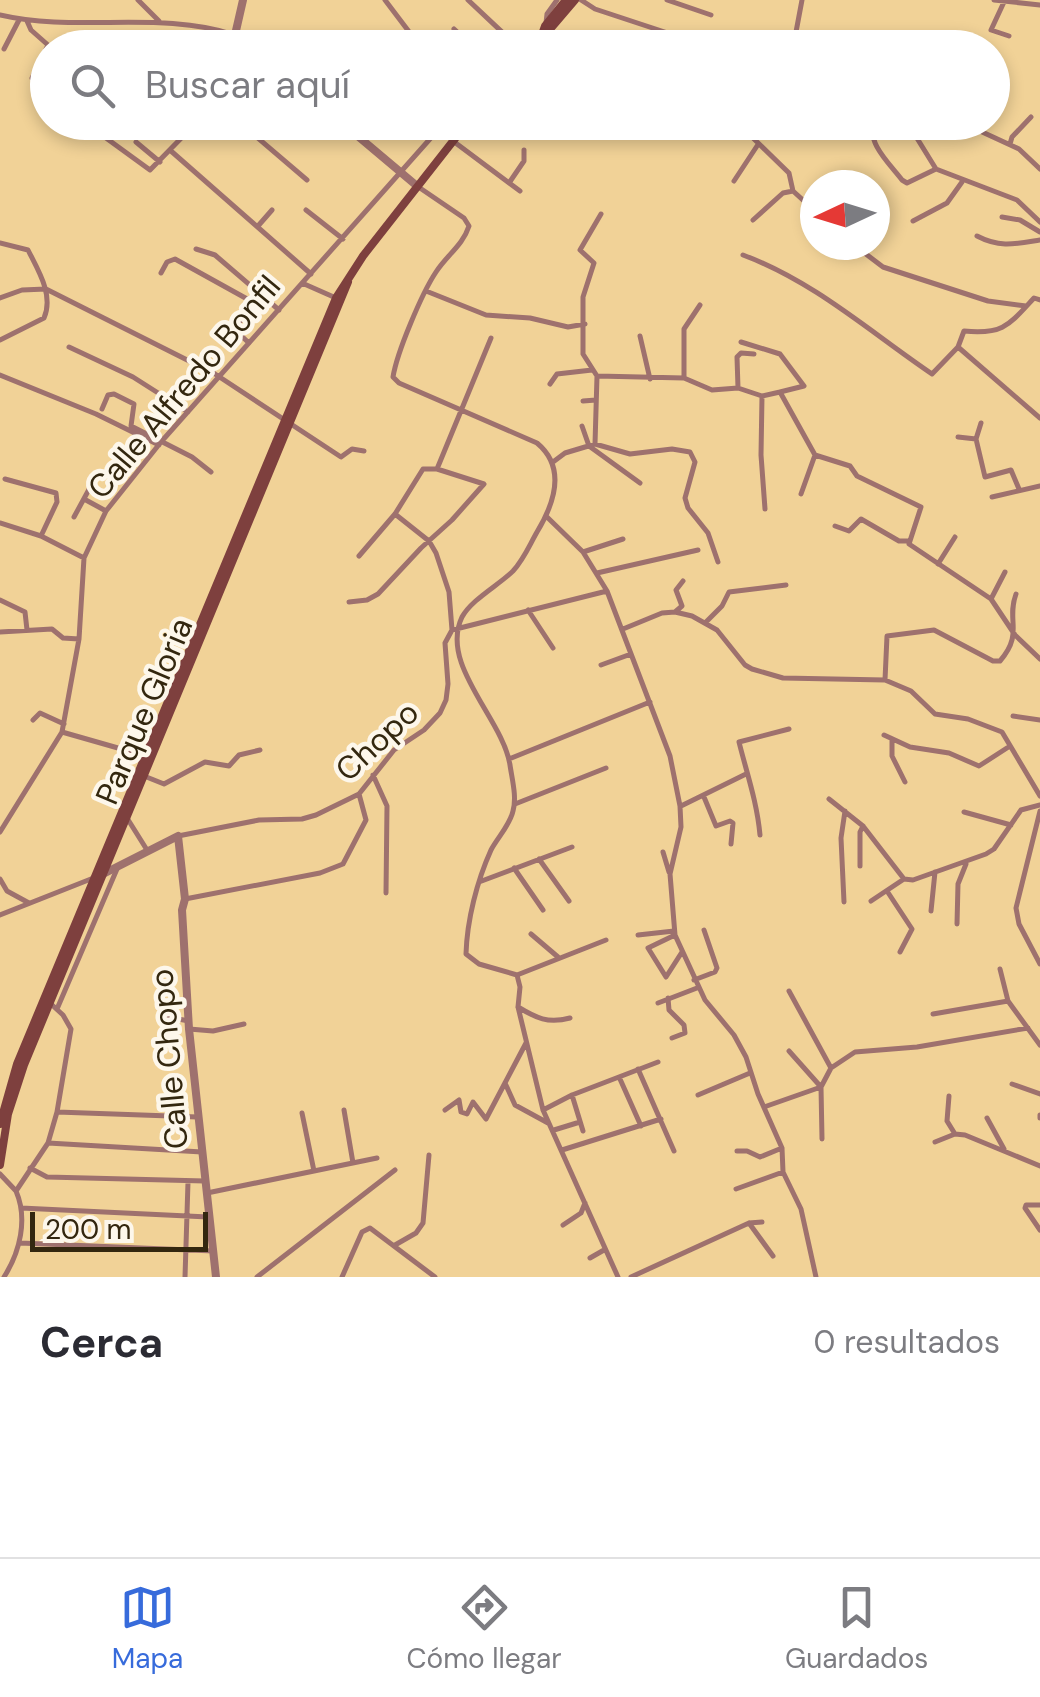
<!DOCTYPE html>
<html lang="es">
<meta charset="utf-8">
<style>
:root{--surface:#fff;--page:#f2f2f3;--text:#2b2b33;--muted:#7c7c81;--line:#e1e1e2;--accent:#376bdb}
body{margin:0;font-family:"DM Sans",sans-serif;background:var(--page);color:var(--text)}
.compass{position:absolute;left:800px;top:170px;width:90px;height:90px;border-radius:50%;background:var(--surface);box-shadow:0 5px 15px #0003;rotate:266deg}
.scale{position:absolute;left:30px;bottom:25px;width:178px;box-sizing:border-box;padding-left:10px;border:5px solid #33270f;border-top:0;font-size:28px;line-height:35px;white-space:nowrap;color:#33270f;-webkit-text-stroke:8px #fdf7eb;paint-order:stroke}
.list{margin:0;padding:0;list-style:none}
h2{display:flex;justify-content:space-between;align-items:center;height:130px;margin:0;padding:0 40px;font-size:42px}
h2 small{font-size:32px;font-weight:400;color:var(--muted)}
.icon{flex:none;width:55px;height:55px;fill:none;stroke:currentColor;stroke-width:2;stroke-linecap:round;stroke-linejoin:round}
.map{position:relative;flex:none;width:1040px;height:1277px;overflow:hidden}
.search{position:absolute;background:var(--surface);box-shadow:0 5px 15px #0003;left:30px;right:30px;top:30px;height:110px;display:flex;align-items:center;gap:25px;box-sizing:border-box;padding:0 35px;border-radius:55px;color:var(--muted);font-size:38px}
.sheet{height:280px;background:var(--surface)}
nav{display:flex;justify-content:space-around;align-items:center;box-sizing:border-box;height:140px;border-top:2px solid var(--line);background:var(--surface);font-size:28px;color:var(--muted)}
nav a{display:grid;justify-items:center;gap:5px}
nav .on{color:var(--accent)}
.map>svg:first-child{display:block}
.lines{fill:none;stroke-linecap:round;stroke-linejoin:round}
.minor{stroke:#9e716e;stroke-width:5}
.tertiary{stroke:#9e716e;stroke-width:8}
.secondary{stroke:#7e403e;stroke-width:8}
.labels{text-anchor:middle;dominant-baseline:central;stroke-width:9;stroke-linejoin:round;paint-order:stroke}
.street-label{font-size:32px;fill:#33270f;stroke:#fdf7eb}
</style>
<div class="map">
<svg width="1040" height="1277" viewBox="0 0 1040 1277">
<rect width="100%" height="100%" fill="#f1d297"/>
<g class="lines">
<path class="minor" d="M 138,0 L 159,21
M 385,0 L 413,37
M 468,0 L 519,48
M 581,0 L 595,9 L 701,44
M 667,0 L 711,15
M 994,0 L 1040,5
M 1004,2 L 991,30 L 1009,36
M 0,15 C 77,33 160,10 235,35
M 27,21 L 31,30 L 48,45
M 546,23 L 547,14 L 557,0
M 454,29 L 475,48
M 793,48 L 802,0
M 4,49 L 19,20
M 32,78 L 48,45
M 239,122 L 307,180
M 875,122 C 865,142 890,164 902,180 L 907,183 L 936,169
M 907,122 L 936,169 L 1017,200 L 1040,222
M 974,122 L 980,131 L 1019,149 L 1040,169
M 751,136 L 789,173 L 793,191 L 815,211
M 106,138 L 150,170 L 197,122
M 453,141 L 520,191
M 136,142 L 160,162
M 1010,144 L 1012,137 L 1031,117
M 171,151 L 311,274
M 734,181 L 757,146
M 509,183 L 524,161 L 524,150
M 417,186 L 464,218 L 469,226 C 463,245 447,255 436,272 C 422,293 397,352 393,377 L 399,383 L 537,443 C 567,468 554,504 537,532 C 529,546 524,559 513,571 C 499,585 472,599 462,617 C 439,665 503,719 510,765 C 512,779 517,797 513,811 C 510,825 498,837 491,850 C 477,881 467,920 466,954 L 479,964 L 517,975 L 520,987 L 518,1007 L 543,1110 L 618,1277
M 306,210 L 343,239
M 1002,217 L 1020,220 L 1040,232
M 753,220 L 783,193 L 793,191
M 913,221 L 947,203 L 962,182
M 258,226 L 272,210
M 977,236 C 1000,248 1015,244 1040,240
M 0,243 L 28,250 C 38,270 54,295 44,318 L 0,340
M 854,245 L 883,267 L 988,301 L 1026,306
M 196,249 L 215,255 L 279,310
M 743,255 C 815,282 870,332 932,374 L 958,347 L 964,331 C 1003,335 1009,325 1034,298 L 1040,300
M 161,273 L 167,262 L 175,259 L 249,300 L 249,307 L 235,330 L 249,343
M 302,283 L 336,298
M 426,291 L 486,315 L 530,318 L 568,327 L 585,324
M 0,298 L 22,290 L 46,289 L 215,374 L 341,457 L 352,449 L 364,451
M 640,336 L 650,379
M 741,342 L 780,354 L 804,386 L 780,392
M 69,347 L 133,377 L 188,412
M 958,347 L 1040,418
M 0,375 L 96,414 L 159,445
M 597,376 L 684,378 L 712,390 L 738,388 L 762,396 L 780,392 L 815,455 L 850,466 L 857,476 L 921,507 L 909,544 L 991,599 L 1015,635 L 1040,659
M 684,378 L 684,329 L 700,305
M 550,384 L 557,374 L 592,370
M 738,388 L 737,357 L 741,353 L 754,354
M 762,396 L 761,455 L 765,509
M 583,401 L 596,400
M 102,409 L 108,395 L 114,394 L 134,404 L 131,426 L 192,457 L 211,472
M 582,426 L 589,446 L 640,483
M 958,437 L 976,439 L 985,477 L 1011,470 L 1019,489
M 976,439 L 981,423
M 595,444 L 597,376 L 583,354 L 583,297 L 594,263 L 580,250 L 601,214
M 553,462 L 565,453 L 595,444 L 630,454 L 672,449 L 690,452 L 695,462 L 685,498 L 688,508 L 708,533 L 718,562
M 437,469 L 491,338
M 5,479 L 56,493 L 57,502 L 41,536
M 801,494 L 815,455
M 992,497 L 1040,486
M 84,499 L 106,511
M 74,517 L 93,482
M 547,517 L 583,552 L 607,591 L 670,756 L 680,806 L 681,827 L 670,874 L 675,935 L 705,1000 L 734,1035 L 746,1057 L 758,1094 L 782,1148 L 783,1172 L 801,1209 L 816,1277
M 0,523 L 41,536 L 84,558
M 835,526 L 849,531 L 861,519 L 899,541 L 908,541
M 583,552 L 623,539
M 938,564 L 955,537
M 597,573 L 698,550
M 991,599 L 1005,572
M 0,600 L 25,612 L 27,630
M 349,602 L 367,600 L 378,594 L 421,548 L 452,520 L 484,484 L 437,469 L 423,469 L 395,514 L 359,556
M 528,610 L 553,648
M 675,612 L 682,606 L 676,590 L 683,581
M 705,623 L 722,606 L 729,592 L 786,585
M 623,629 L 662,613 L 675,612 L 692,616 L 717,630 L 745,665 L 752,669 L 783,678 L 885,680 L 911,691 L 935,714 L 968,719 L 1002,732 L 1040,796
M 452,630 L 607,591
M 0,632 L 52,629 L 63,638 L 79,639
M 601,665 L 631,654
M 885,680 L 887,636 L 934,630 L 993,661 L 1000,661 C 1024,633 1006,621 1016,594
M 1013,716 L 1040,720
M 33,720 L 40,713 L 64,724
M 62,732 L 146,756
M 884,735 L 910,747 L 949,753 L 979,766 L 1010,746
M 892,740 L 892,756 L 905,782
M 509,759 L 650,702
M 373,775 L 387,806 L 386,893
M 144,776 L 164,784 L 205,762 L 229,766 L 239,755 L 260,750
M 704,797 L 716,826 L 730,821 L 733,823 L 731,844
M 829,799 L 863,826 L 904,879
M 515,804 L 606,768
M 681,806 L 746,774
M 1040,811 L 1016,908 L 1019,924 L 1040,964
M 964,812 L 1011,825
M 127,818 L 147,850
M 0,832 L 62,732 L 79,639 L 84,558 L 106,511 L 161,442 L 445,122
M 760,835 C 757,802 747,774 739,742 L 789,729
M 178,836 L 259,820 L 302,819 L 316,815 L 359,794 L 394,750 L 424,730 L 440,713 L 446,700 L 448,684 L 445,643 L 452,630 L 449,592 L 436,553 L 429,541 L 395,514
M 663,852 L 669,872
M 539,859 L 569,901
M 860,866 L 860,832 L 863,826
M 514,868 L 543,910
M 0,879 L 7,891 L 29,903
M 904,879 L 913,880 L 986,854 L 994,849 L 1021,810 L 1040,805
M 479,882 L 572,847
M 887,891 L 912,929 L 900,952
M 185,899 L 320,873 L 343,864 L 366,820 L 359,794
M 871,901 L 904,879
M 844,902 L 841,838 L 845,811
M 931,911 L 935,872
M 0,915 L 96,877
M 957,924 L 958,884 L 966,864
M 531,934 L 558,957
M 638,935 L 674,931
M 675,935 L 648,948 L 666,977 L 682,952
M 1000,969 L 1008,1001 L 1040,1045
M 517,975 L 606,940
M 694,980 L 715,972 L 717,968 L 704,930
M 789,991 L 831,1068
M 668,998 L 669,1010 L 684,1025 L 685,1033 L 672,1038
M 658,1003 L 697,988
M 518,1007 C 536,1018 548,1024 570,1018
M 57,1009 L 117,869
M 933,1014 L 1008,1001
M 162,1016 L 189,1021
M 189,1029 L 213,1031 L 244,1024
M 789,1051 L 821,1087 L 822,1139
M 638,1069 L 674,1151
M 620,1079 L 641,1126
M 505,1083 L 515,1105 L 548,1123
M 1012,1084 L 1040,1094
M 572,1095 L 583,1131
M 698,1095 L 750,1073
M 949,1096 L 947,1121 L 955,1134
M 764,1107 L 821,1087 L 831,1068 L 855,1052 L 917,1047 L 1028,1028
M 344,1110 L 353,1163
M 445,1110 L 459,1100 L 461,1112 L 467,1114 L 473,1102 L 486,1119 L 526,1043
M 543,1110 L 572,1095 L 658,1062
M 57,1112 L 198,1117
M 302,1113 L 314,1171
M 1040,1115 L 1040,1118
M 987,1118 L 1004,1149
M 554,1130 L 580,1122
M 935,1142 L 955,1134 L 965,1135 L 1040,1166
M 48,1143 L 202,1152
M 562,1150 L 661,1119
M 737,1151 L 747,1151 L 760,1157 L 782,1148
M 30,1168 L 47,1177 L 205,1181
M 0,1174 L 16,1191
M 736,1189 L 783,1172
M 207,1193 L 377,1158
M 1040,1205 L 1026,1205 L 1025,1208 L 1040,1230
M 21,1208 L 208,1217
M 749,1223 L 773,1256
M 563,1225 L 581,1213 L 585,1203
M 20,1243 L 214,1251
M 395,1245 L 416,1233 L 423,1223 L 429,1155
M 590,1258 L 604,1250
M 4,1277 C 20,1252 28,1219 16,1191 L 48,1143 L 57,1112 L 71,1029 L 63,1015 L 51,1004
M 185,1277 L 188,1182
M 257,1277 L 395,1170
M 342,1277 L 362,1232 L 370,1228 L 435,1277
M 631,1277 L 749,1223 L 762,1222"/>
<path class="tertiary" d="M 243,0 L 235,35 L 255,48
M 341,122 L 417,186
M 103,874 L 178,836 L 185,899 L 182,910 L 189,1029 L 216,1277"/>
<path class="secondary" d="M 541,37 L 545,26 L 566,0
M 534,48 L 575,0
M 0,1124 L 17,1064 L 336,298 L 363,256 L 468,122
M 0,1165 L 8,1114 L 24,1065 L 348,282"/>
</g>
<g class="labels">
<g class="street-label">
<text transform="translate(184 387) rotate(-50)">Calle Alfredo Bonfil</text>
<text transform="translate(144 711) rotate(-67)">Parque Gloria</text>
<text transform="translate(377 741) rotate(-43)">Chopo</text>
<text transform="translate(169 1059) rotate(-95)">Calle Chopo</text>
</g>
</g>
</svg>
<svg class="compass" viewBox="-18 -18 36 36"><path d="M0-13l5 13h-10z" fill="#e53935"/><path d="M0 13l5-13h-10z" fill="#7c7c81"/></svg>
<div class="scale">200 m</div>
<div class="search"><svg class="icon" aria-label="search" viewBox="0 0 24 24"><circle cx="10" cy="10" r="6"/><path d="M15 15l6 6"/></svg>Buscar aquí</div>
</div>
<section class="sheet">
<h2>Cerca<small>0 resultados</small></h2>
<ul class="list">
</ul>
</section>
<nav>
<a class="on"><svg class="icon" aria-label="map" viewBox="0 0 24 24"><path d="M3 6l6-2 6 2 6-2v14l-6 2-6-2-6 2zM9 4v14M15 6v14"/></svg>Mapa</a>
<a><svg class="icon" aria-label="directions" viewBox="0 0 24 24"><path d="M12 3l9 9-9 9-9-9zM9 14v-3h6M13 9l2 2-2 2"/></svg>Cómo llegar</a>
<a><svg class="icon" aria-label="saved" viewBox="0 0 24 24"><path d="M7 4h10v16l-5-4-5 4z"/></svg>Guardados</a>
</nav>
